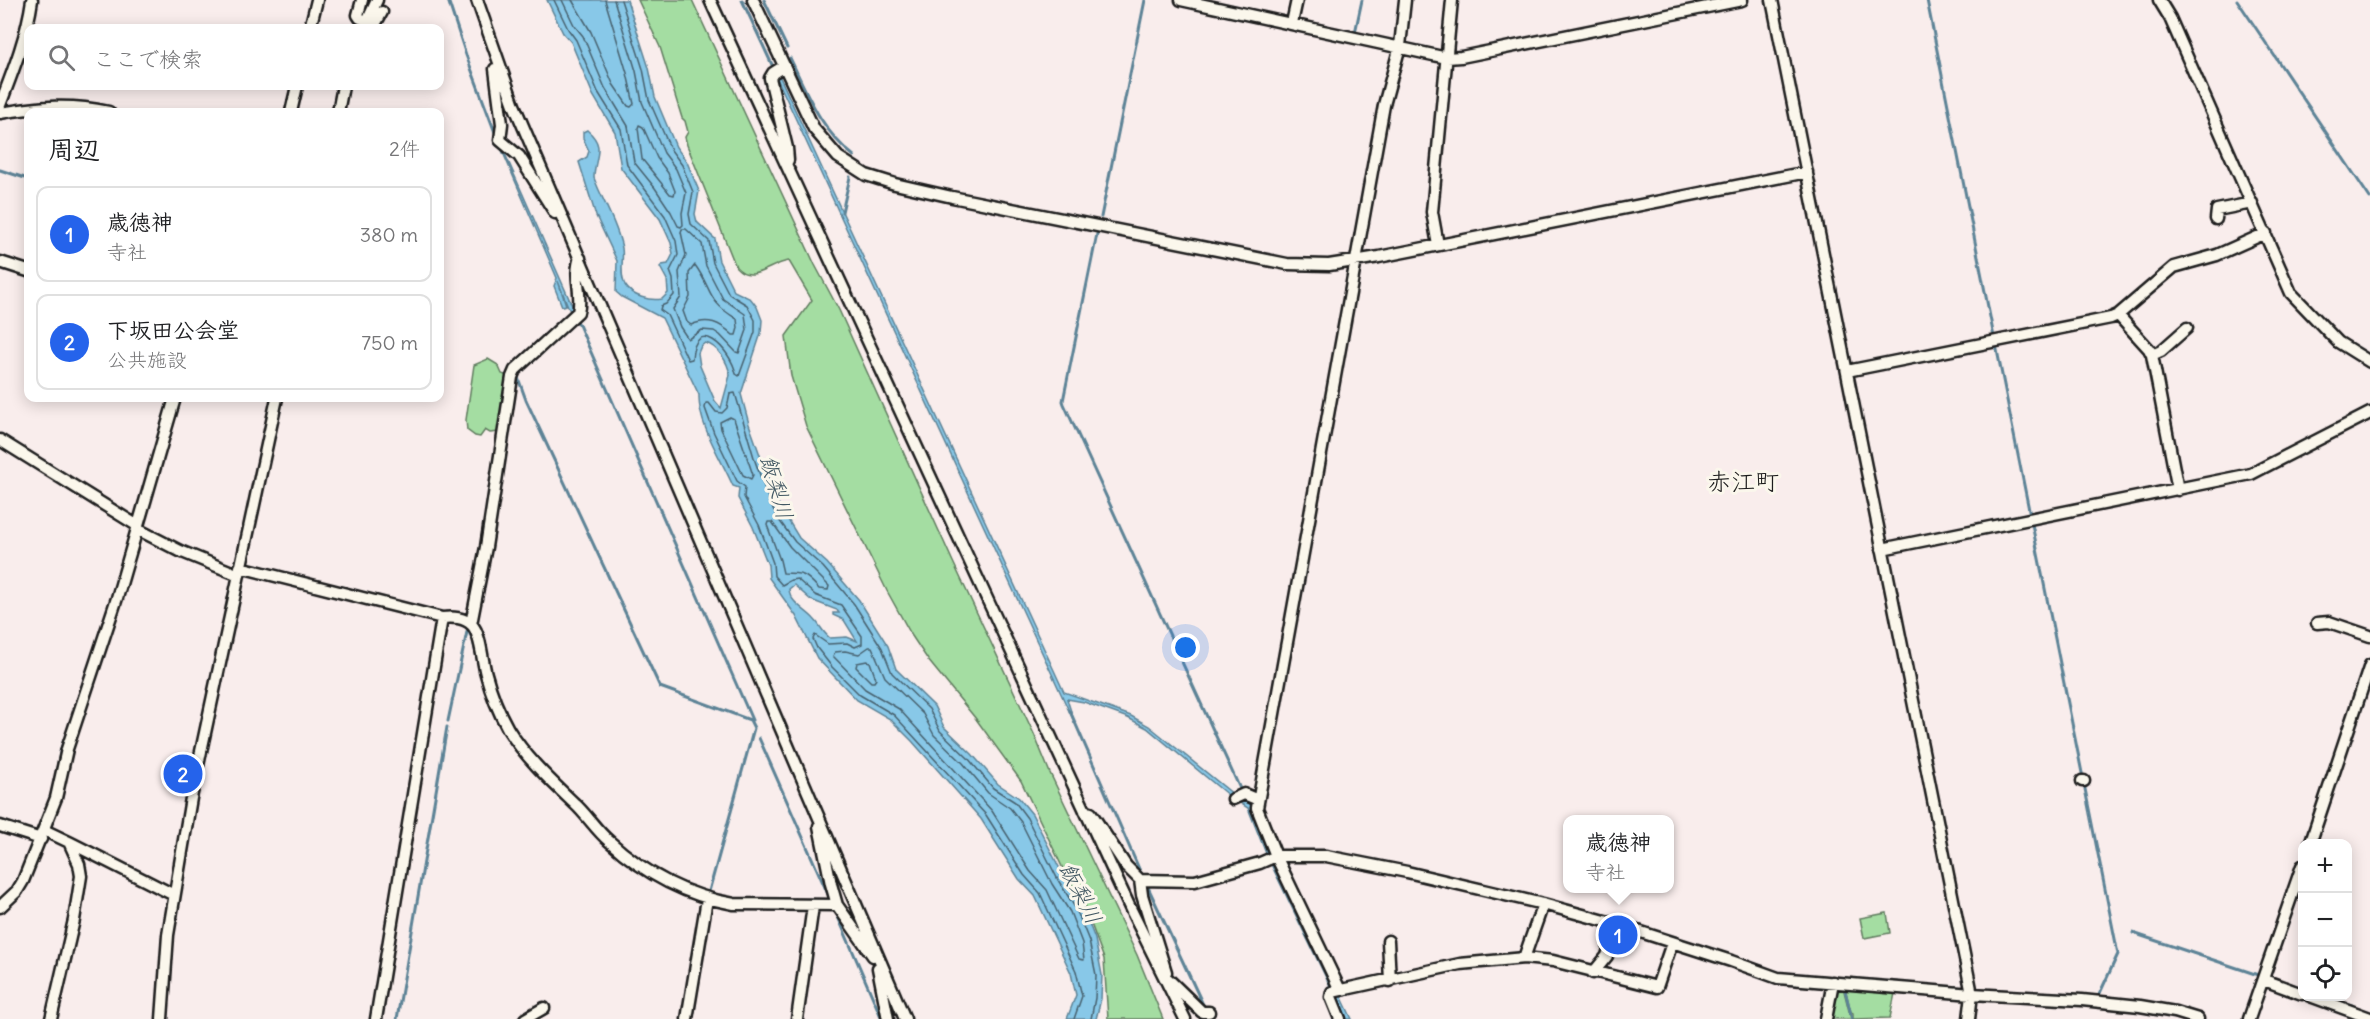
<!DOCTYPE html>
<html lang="ja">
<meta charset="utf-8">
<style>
:root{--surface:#fff;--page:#f6f6f6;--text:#202124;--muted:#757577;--line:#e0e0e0;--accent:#2563eb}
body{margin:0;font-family:Delius,"Klee One",sans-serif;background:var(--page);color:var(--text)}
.controls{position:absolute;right:18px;bottom:18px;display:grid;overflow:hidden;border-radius:12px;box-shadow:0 3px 15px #0003}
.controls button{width:54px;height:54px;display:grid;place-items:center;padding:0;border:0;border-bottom:2px solid var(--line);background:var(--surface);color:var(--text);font:30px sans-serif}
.you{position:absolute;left:1186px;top:648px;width:21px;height:21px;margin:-15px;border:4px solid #fff;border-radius:50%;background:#1a73e8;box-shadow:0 0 0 9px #1a73e833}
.badge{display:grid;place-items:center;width:39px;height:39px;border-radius:50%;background:var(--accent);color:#fff;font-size:20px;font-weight:700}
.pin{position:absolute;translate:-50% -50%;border:3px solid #fff;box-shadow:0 2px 6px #0006}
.popup{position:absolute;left:1563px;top:815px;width:111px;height:78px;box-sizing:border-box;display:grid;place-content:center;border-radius:12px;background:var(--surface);filter:drop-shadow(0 2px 4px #0005);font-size:20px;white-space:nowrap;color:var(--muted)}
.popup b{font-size:22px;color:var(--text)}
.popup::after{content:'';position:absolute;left:50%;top:100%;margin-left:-12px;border:12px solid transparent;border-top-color:var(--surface)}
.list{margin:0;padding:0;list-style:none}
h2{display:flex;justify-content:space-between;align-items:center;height:78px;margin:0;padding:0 24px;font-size:26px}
h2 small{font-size:20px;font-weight:400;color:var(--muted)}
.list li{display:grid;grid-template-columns:39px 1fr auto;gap:18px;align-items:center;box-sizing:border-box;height:96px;margin:0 12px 12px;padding:0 12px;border:2px solid var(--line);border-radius:12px}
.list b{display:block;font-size:22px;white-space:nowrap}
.list p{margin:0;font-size:20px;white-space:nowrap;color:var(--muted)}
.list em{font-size:20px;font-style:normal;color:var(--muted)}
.icon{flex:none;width:33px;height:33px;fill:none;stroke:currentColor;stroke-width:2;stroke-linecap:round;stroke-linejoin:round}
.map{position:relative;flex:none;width:2370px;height:1019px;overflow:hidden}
.search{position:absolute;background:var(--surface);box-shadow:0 3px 15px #0003;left:24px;top:24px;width:420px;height:66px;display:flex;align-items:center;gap:15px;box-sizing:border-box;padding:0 21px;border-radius:12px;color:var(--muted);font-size:22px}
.panel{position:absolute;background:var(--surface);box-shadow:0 3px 15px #0003;left:24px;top:108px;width:420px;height:294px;border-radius:12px}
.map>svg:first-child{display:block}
.green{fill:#a4dda2;stroke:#607c5f;stroke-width:1.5}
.water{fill:#88c8e8;stroke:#5d8396;stroke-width:1.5;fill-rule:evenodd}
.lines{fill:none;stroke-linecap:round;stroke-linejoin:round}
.shore{stroke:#47616e;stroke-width:1.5}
.stream{stroke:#5d8396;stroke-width:3}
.minor-casing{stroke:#1c1c1c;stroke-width:15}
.minor{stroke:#fbf7ec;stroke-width:10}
.labels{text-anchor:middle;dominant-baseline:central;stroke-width:6;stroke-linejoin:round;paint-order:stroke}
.water-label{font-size:22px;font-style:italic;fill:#425863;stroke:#fbf7ec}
.quarter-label{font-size:24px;fill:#1c1c1c;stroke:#fbf7ec}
</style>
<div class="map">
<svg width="2370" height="1019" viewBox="0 0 2370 1019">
<rect width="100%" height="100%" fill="#f9edec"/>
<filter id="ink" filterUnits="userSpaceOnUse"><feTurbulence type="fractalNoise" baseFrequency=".0167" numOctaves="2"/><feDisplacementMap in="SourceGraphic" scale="12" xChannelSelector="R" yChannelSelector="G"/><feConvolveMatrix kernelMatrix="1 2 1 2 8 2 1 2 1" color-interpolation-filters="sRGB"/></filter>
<g filter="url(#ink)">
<path class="green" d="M 638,0 L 692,0 L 815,265 L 839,310 L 953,562 L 1034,734 L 1050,773 L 1137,955 L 1163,1019 L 1108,1019 L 1104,959 L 1083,902 L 1066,875 L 1021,781 L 976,719 L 928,660 L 912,636 L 887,591 L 806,426 L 791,376 L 786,336 L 812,300 L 789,261 C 770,263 752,285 736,267 L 687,145 L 685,137 L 688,132 L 685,121 L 682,118 L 660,47 Z
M 488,359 L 498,365 L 502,374 L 508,376 L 499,432 L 490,433 L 485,430 L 480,437 L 475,436 L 467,430 L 466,420 L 474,365 Z
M 1887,913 L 1890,933 L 1864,938 L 1860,918 Z
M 1834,986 L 1843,987 L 1851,1019 L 1828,1019 Z
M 1845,988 L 1893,991 L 1895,993 L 1890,1018 L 1853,1019 L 1853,1013 L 1851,1012 Z"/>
<path class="water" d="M 547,0 L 627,0 L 649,68 L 655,97 L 676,147 L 687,162 L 699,191 L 695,214 L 697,222 L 715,239 L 719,261 L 734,291 L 751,299 L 757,307 L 762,320 L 761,333 L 741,394 L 749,424 L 776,500 L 799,538 L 827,563 L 859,600 L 888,646 L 896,669 L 934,706 L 944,727 L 972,754 L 998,784 L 1019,798 L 1032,814 L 1064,877 L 1082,906 L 1095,939 L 1102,975 L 1101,999 L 1096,1019 L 1067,1019 L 1076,995 L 1071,973 L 1035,896 L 1019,879 L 981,819 L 912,741 L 890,719 L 857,700 L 817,658 L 796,616 L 769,578 L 768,565 L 753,527 L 738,498 L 739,488 L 733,486 C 721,458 698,425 699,395 L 662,318 L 622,297 L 616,292 L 617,261 L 596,216 L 579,162 L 587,157 L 589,151 L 583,138 L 583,132 L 587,130 C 607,147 594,157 594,178 C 603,202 617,223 622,248 C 624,260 619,274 625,285 C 632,297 650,301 662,299 L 668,293 L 667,280 L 660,267 L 662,265 L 668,264 L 673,254 L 671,243 L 660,219 L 621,168 L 615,132 L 593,95 L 571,42 L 563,33 ZM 705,343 C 718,346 728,362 730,375 L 721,408 L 715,401 L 700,366 L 698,353 L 701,346 ZM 794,585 L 811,600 L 837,610 L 839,613 L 833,613 L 833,615 L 844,620 L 857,641 L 847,637 L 830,638 C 823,633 820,625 814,619 C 805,609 790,603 789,589 Z
M 778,73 L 1064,692 L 1131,716 L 1149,726 L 1233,794 L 1245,796 L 1252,807 L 1352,1019 L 1346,1019 L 1267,856 L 1248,808 L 1229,796 L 1147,728 L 1128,718 L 1084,702 L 1067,699 L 1075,724 L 775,74 Z
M 502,147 L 574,310 L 571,314 L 558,281 L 566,305 L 562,306 L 554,286 L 557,278 L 501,148 Z"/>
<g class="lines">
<path class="shore" d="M 554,0 L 568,29 L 576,40 L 598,92 L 621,129 L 627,165 L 665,216 L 676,241 L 678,255 L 670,271 L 673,279 L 674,295 L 666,304 L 661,306 L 660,310 L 667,315 L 688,360 L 692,359 C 695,314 731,349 736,374 L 739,376 L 755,332 L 755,320 L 747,305 L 729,294 L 713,263 L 709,241 L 691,224 L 689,214 L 693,192 L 682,165 L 671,150 L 649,100 L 643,69 L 621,0
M 562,0 L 574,25 L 583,36 L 605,88 L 628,126 L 634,162 L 655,188 L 671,212 L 678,226 L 681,227 L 683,225 L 682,213 L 686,193 L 676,169 L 664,153 L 642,102 L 636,71 L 614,0
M 572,0 L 591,32 L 613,84 L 628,106 L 631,107 L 634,104 L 627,73 L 605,0
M 639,125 L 643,127 L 657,158 L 668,173 L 675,191 L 674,195 L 670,194 L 642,159 L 638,128 Z
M 682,229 L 686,229 L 702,244 L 706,266 L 723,299 L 745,314 L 747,330 L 739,353 L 736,352 L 720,335 L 714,331 L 702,330 L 688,339 L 680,327 L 673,309 L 681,297 L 679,272 L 686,255 L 681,232 Z
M 695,265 C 713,290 706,301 737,319 L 738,328 L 736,335 L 733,335 C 720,323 708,317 691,325 L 687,322 L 683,311 L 690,297 L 689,273 Z
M 730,417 L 734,419 L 753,475 L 751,479 L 743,475 L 721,429 L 720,422 Z
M 768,522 L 772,522 L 790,547 L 829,586 L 828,590 L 819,589 C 805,573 802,573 783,573 L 780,560 L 767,525 Z
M 869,647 L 872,647 L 885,677 L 923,714 L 934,735 L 963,763 L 988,793 L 1010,808 L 1021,822 L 1052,884 L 1070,912 L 1082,943 L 1084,960 L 1079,959 L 1047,890 L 1030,871 L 992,811 L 899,709 L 865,689 L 833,656 L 835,652 L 845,651 L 859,654 Z
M 867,661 L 870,662 L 876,679 L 874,682 L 871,682 L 856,667 L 857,663 Z
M 1074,1019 L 1082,996 L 1076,971 L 1040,893 L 1024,875 L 986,815 L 894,715 L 860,695 L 832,667 L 817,648 L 813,639 L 815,635 L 828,644 L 847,643 L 855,647 L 862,644 L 862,636 L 841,605 L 815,595 L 797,579 L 791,580 L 782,585 L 774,576 L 773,563 L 759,525 L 744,497 L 745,487 L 737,481 L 714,433 L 705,408 L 706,403 L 709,403 L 716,412 L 722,413 L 727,408 L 730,394 L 735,393 L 755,461 L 770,503 L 779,520 L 795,542 L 823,567 L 854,604 L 882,648 L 892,673 L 929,709 L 940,731 L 968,758 L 993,788 L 1015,802 L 1027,818 L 1058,880 L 1076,909 L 1089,941 L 1096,975 L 1095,998 L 1091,1019"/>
<path class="stream" d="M 448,0 L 466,55 L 496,135
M 742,0 L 774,69
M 764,0 L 787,48
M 1927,0 L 1994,337
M 2237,0 L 2370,198
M 1355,33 L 1362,0
M 790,58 C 807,93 821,131 854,156
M 0,170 L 28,179
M 842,212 L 850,177
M 1101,217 L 1145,0
M 1097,234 L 1063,401 L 1064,404 L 1241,791
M 576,318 L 752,720
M 1996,345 L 2030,515
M 517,375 L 526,400 L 660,687 L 750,720 L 754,728 L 708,895
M 2032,524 L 2083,778
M 468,630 L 473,640 L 478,662
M 482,680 L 491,705
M 1070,711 L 1143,878
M 448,721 L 468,627
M 759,738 L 831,901
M 530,766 L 544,781
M 55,779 L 61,748 L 73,716
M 2084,784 L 2118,954 L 2099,995
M 49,802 L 53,788
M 1146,883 L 1205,1009
M 835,910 L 882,1019
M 2133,933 L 2258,975
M 1844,986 L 1852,1019
M 2343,1003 L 2352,1005
M 397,1019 L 447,727"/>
<defs>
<path id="minor" d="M 362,0 L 358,15 L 360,18 L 367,21
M 477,0 L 514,105 L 905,1019
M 710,0 L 1132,912 L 1185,1019
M 753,0 L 814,129 L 838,157 L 866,175 L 895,184 L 952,197 L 1287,264 L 1329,265 L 1379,257 L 1807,172
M 1181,0 L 1447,58 L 1461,57 L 1742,0
M 1772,0 L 1972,994 L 1969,1019
M 2159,0 L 2170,18 L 2291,293 L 2338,342 L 2370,362
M 1292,23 L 1297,0
M 310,28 L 317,0
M 364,28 L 377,0
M 373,28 L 382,12
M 784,66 L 773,73 L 770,78 L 787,148 L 788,160 L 786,164
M 495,69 L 502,124 L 500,140 L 519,156 L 555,213
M 0,105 C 13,71 27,36 32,0
M 291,112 L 297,86
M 338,112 L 343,86
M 0,113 C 41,107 67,103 109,112
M 2216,219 L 2217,210 L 2252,203
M 1438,245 L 1432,212 L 1452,0
M 0,262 L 28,271
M 2118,315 L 2149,349 L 2152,355 L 2178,490
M 2152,355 L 2161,351 L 2187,328
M 1847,371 L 2111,318 L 2118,315 L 2174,267 L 2217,255 L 2266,233
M 0,440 L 138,526
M 137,529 L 180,551 L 239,575
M 1882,549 L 2251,474 L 2370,413
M 240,567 L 442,618 C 453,617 464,617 472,625 C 481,634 482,661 486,674 C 491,693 498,711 508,729 C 526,758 550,780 575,804 C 587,815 596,830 609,841 C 644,873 687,896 734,904 L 837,905
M 2317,623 L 2329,622 L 2370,636
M 471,624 L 486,547 L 512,377 L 515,370 L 578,312 C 583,295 573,275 580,258
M 2082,781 L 2084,781
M 1233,799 L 1244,794 L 1258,800
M 1085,811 L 1091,813 L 1126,866 L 1140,880 L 1195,881 L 1260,863 L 1276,856 L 1326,856 L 1407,872 L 1543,904 L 1616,924 L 1731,961 L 1778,978 L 1972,994 L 2082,1000 L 2140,1006 L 2175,1012 L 2198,1019
M 0,826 L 41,839
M 819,826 L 831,884 L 837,905 L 873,956
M 44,830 L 69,842 L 79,864 L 81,876 L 74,920 L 51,1019
M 69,842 L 174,895
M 2310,844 L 2370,665
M 1140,880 L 1142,895 L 1166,972
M 0,907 L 17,891 L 23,881 L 56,798 L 67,749 L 117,598 L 175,398
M 1388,941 L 1390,981
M 1524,958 L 1553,961 L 1657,987 L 1672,943
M 878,968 L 888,1019
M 1593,973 L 1607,956 L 1616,924
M 1168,979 L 1202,1012 L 1209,1012
M 2264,980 L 2302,994
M 1340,990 L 1276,856 L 1257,808 L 1384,105 L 1400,46 L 1405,0
M 2310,996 L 2370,1018
M 162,1019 L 168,935 L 191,798 L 277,398
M 376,1019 L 442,618
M 525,1019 L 544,1008
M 687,1019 L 707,899
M 797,1019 L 813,906
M 1340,1019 L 1331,997 L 1332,992 L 1460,964 L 1524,958 L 1543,904
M 1826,1019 L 1833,982
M 2249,1019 L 2302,866"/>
</defs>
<use href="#minor" class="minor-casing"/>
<use href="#minor" class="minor"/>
</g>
</g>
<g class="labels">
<g class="water-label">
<text transform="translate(777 487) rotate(74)">飯梨川</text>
<text transform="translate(1081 893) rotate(63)">飯梨川</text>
</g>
<g class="quarter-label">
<text x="1743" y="481">赤江町</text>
</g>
</g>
</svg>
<div class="controls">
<button>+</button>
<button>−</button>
<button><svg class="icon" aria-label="locate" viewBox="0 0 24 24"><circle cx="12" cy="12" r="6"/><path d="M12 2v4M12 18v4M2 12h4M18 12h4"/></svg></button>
</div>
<div class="you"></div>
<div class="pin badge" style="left:1618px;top:935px">1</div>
<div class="popup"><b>歳徳神</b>寺社</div>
<div class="pin badge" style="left:183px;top:774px">2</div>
<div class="search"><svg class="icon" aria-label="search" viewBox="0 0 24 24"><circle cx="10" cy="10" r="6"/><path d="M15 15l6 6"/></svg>ここで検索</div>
<section class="panel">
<h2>周辺<small>2件</small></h2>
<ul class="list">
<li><span class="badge">1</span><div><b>歳徳神</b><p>寺社</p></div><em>380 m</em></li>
<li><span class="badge">2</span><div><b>下坂田公会堂</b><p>公共施設</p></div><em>750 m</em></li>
</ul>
</section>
</div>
